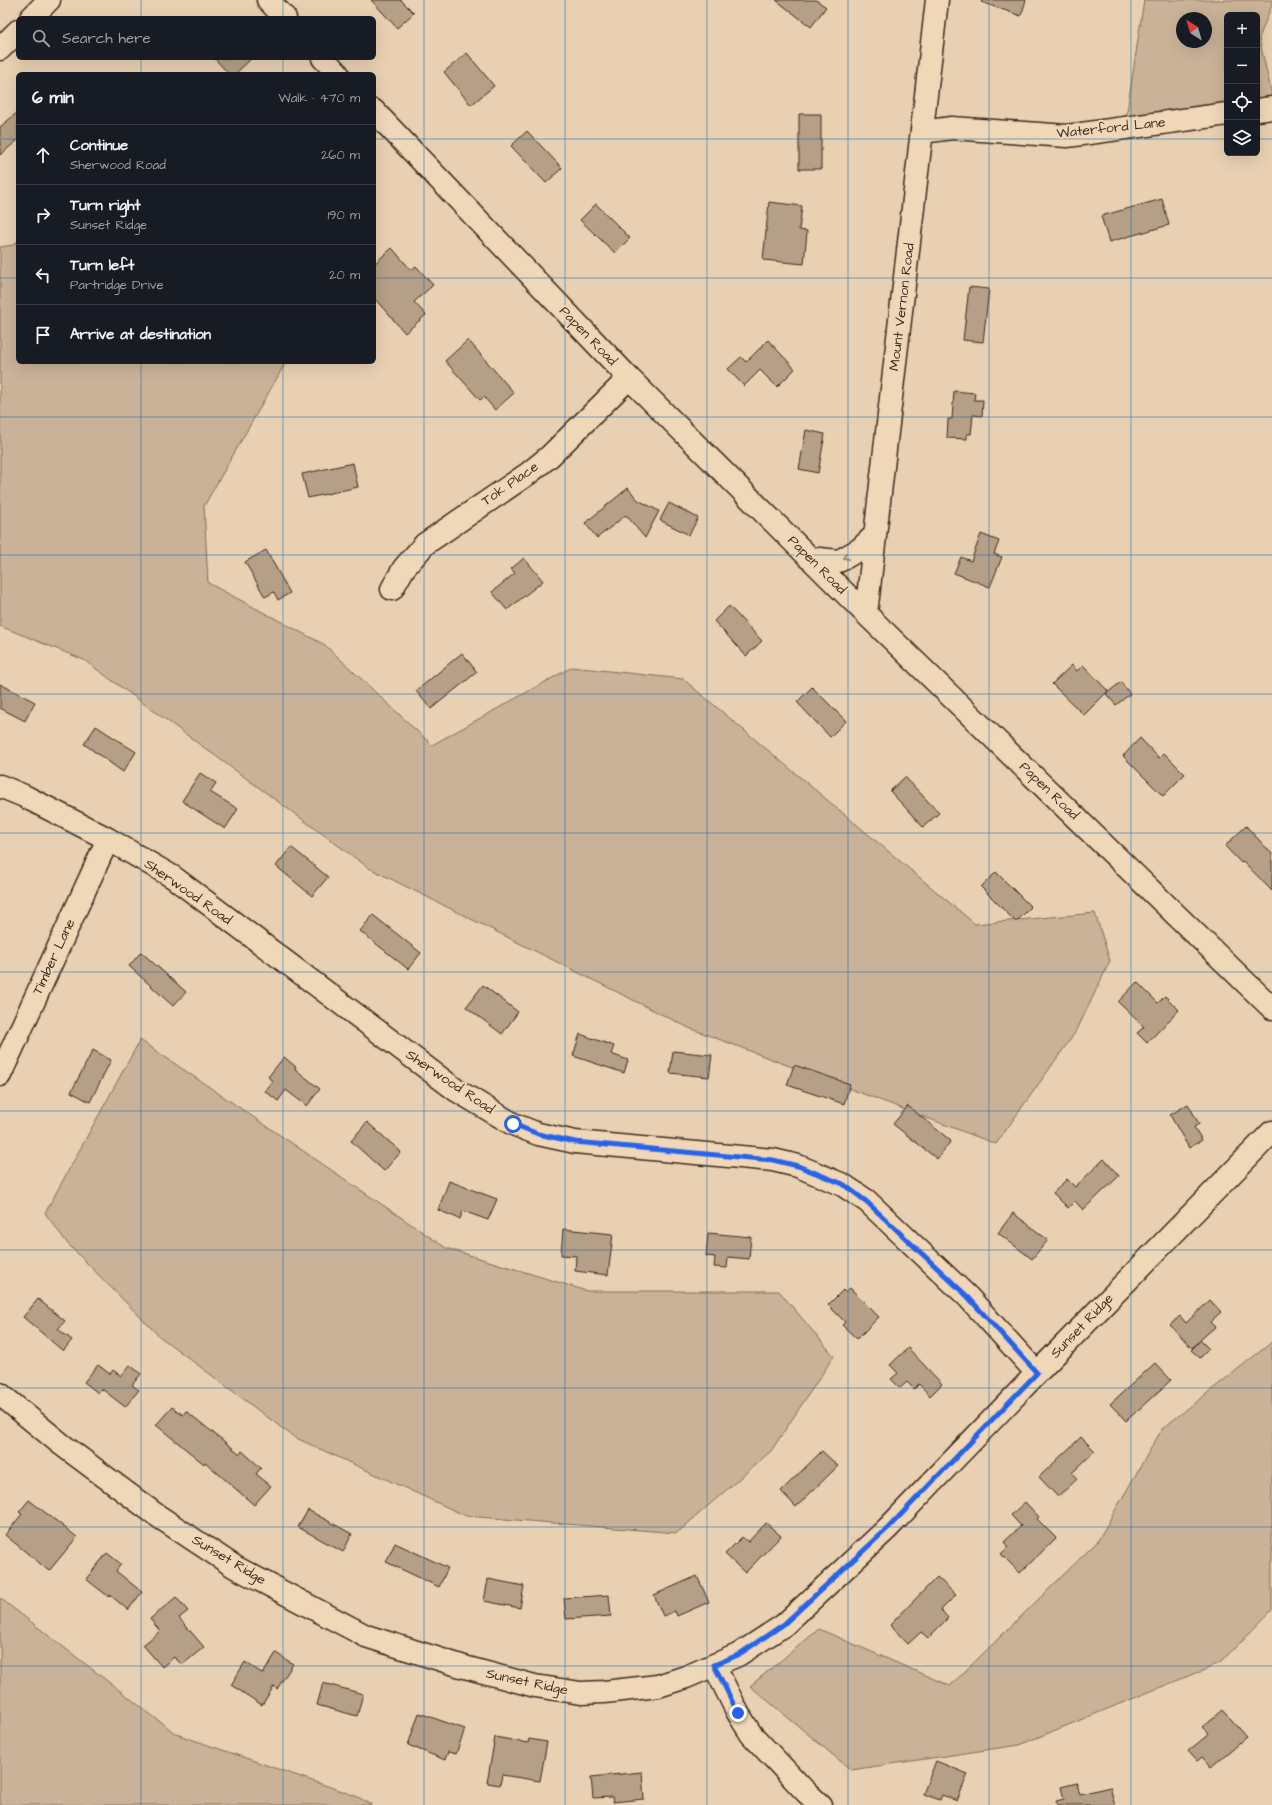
<!DOCTYPE html>
<meta charset="utf-8">
<style>
:root{--surface:#171b24;--page:#20242c;--text:#f1f3f6;--muted:#9ea1a6;--line:#363941}
body{margin:0;font-family:"Architects Daughter",sans-serif;background:var(--page);color:var(--text)}
.controls{position:absolute;right:12px;top:12px;display:grid;overflow:hidden;border-radius:6px;box-shadow:0 4px 16px #0002}
.controls button{width:36px;height:36px;display:grid;place-items:center;padding:0;border:0;border-bottom:1px solid var(--line);background:var(--surface);color:var(--text);font:20px sans-serif}
.compass{position:absolute;left:1176px;top:12px;width:36px;height:36px;border-radius:50%;background:var(--surface);box-shadow:0 4px 16px #0002;rotate:323deg}
.stop{position:absolute;width:12px;height:12px;margin:-9px;border:3px solid #2563eb;border-radius:50%;background:#fff}
.stop.end{background:#2563eb;border-color:#fff;box-shadow:0 1px 4px #0008}
.list{margin:0;padding:0;list-style:none}
h2{display:flex;justify-content:space-between;align-items:center;height:52px;margin:0;padding:0 16px;font-size:17px}
h2 small{font-size:13px;font-weight:400;color:var(--muted)}
.list li{display:grid;grid-template-columns:26px 1fr auto;gap:12px;align-items:center;box-sizing:border-box;height:60px;padding:0 16px;border-top:1px solid var(--line)}
.list b{display:block;font-size:15px;white-space:nowrap}
.list p{margin:0;font-size:13px;white-space:nowrap;color:var(--muted)}
.list em{font-size:13px;font-style:normal;color:var(--muted)}
.icon{flex:none;width:22px;height:22px;fill:none;stroke:currentColor;stroke-width:2;stroke-linecap:round;stroke-linejoin:round}
.map{position:relative;flex:none;width:1272px;height:1805px;overflow:hidden}
.search{position:absolute;background:var(--surface);box-shadow:0 4px 16px #0002;left:16px;top:16px;width:360px;height:44px;display:flex;align-items:center;gap:10px;box-sizing:border-box;padding:0 14px;border-radius:6px;color:var(--muted);font-size:15px}
.panel{position:absolute;background:var(--surface);box-shadow:0 4px 16px #0002;left:16px;top:72px;width:360px;height:292px;border-radius:6px}
.map>svg:first-child{display:block}
.green{fill:#c9b297;stroke:#826e5a;fill-rule:evenodd}
.building{fill:#b59f86;stroke:#3b2a1e}
.lines{fill:none;stroke-linecap:round;stroke-linejoin:round}
.minor-casing{stroke:#3b2a1e;stroke-width:25}
.minor{stroke:#f0d7b8;stroke-width:22}
.oneway{stroke:#96806b}
.route{stroke:#2563eb;stroke-width:5}
.grid{fill:none;stroke:#1f6fb2;stroke-width:1;stroke-opacity:0.55}
.labels{text-anchor:middle;dominant-baseline:central;stroke-width:4;stroke-linejoin:round;paint-order:stroke}
.street-label{font-size:14px;fill:#3b2a1e;stroke:#f0d7b8}
</style>
<div class="map">
<svg width="1272" height="1805" viewBox="0 0 1272 1805">
<rect width="100%" height="100%" fill="#e9d0b2"/>
<filter id="ink" filterUnits="userSpaceOnUse"><feTurbulence type="fractalNoise" baseFrequency=".025" numOctaves="2"/><feDisplacementMap in="SourceGraphic" scale="8" xChannelSelector="R" yChannelSelector="G"/><feConvolveMatrix kernelMatrix="1 2 1 2 8 2 1 2 1" color-interpolation-filters="sRGB"/></filter>
<g filter="url(#ink)">
<path class="green" d="M 1144,0 L 1272,0 L 1272,5 L 1259,38 L 1272,95 L 1272,103 L 1257,104 L 1257,15 L 1227,15 L 1227,107 L 1126,118 ZM 1182,18 L 1206,18 L 1206,42 L 1182,42 Z
M 18,241 L 18,362 L 286,362 L 204,506 L 208,583 L 325,645 L 432,745 L 572,667 L 683,679 L 975,924 L 1095,913 L 1110,961 L 1077,1030 L 996,1144 L 689,1028 L 369,868 L 84,660 L 0,626 L 0,247 L 13,245 Z
M 140,1040 L 446,1248 L 587,1291 L 779,1291 L 834,1356 L 771,1451 L 677,1533 L 466,1516 L 294,1437 L 159,1336 L 68,1244 L 45,1213 Z
M 1272,1342 L 1272,1610 L 1220,1663 L 1019,1745 L 851,1770 L 750,1686 L 819,1629 L 950,1686 L 1097,1542 L 1162,1429 Z
M 0,1598 L 176,1734 L 356,1796 L 372,1805 L 0,1805 Z"/>
<path class="building" d="M 371,0 L 401,0 L 414,13 L 397,28 Z
M 776,0 L 816,0 L 826,7 L 811,27 Z
M 982,0 L 1026,0 L 1021,16 L 981,2 Z
M 467,53 L 494,86 L 471,105 L 444,72 Z
M 214,58 L 252,58 L 235,74 L 229,74 Z
M 18,112 L 18,140 L 0,155 L 0,127 Z
M 799,114 L 821,114 L 821,169 L 799,169 Z
M 527,131 L 562,168 L 546,183 L 511,146 Z
M 1162,199 L 1169,225 L 1109,242 L 1101,216 Z
M 769,202 L 802,206 L 799,230 L 807,231 L 804,264 L 763,260 Z
M 596,204 L 630,238 L 615,253 L 580,220 Z
M 392,248 L 411,270 L 416,266 L 433,285 L 414,302 L 426,315 L 405,333 L 374,298 L 374,264 Z
M 969,287 L 989,289 L 983,342 L 963,340 Z
M 468,340 L 514,393 L 495,410 L 484,397 L 480,400 L 445,361 Z
M 768,340 L 795,369 L 777,387 L 760,370 L 744,386 L 728,369 L 741,357 L 746,362 Z
M 954,391 L 975,393 L 974,400 L 983,400 L 982,416 L 973,415 L 971,434 L 967,434 L 967,439 L 947,438 L 948,419 L 952,419 Z
M 806,430 L 825,434 L 818,473 L 799,469 Z
M 353,463 L 358,487 L 308,498 L 302,474 Z
M 628,488 L 638,500 L 659,511 L 645,538 L 626,515 L 597,538 L 585,523 Z
M 669,503 L 698,518 L 689,535 L 660,520 Z
M 981,534 L 999,541 L 994,554 L 1002,557 L 990,587 L 954,573 L 961,557 L 971,561 Z
M 266,550 L 290,593 L 278,600 L 274,592 L 265,597 L 245,562 Z
M 524,558 L 543,581 L 507,610 L 492,592 L 515,573 L 511,569 Z
M 729,606 L 762,641 L 746,656 L 714,621 Z
M 462,653 L 477,672 L 431,709 L 416,691 Z
M 1072,665 L 1077,671 L 1083,665 L 1108,691 L 1084,715 L 1052,684 Z
M 1121,682 L 1130,694 L 1116,705 L 1106,694 Z
M 0,684 L 35,702 L 25,721 L 0,708 Z
M 812,687 L 846,721 L 830,737 L 797,702 Z
M 96,726 L 136,752 L 123,772 L 84,744 Z
M 1140,738 L 1159,758 L 1164,753 L 1185,774 L 1163,796 L 1123,756 Z
M 200,773 L 216,783 L 210,792 L 238,809 L 225,829 L 182,801 Z
M 905,777 L 939,813 L 923,827 L 890,791 Z
M 1246,826 L 1272,854 L 1272,891 L 1243,861 L 1241,863 L 1225,846 Z
M 291,847 L 328,877 L 312,896 L 276,866 Z
M 996,872 L 1031,907 L 1016,922 L 981,887 Z
M 373,915 L 421,953 L 408,969 L 360,931 Z
M 141,952 L 186,992 L 173,1006 L 129,966 Z
M 1137,982 L 1158,1003 L 1165,996 L 1179,1010 L 1147,1043 L 1137,1033 L 1144,1027 L 1118,1002 Z
M 483,985 L 518,1012 L 502,1034 L 466,1007 Z
M 580,1034 L 614,1046 L 611,1054 L 628,1060 L 624,1073 L 573,1056 Z
M 93,1050 L 111,1060 L 90,1102 L 71,1092 Z
M 673,1051 L 712,1055 L 709,1077 L 670,1073 Z
M 284,1057 L 296,1067 L 295,1069 L 320,1089 L 307,1106 L 286,1090 L 278,1101 L 265,1091 L 273,1081 L 268,1077 Z
M 794,1065 L 850,1084 L 844,1104 L 787,1085 Z
M 1188,1104 L 1199,1124 L 1194,1127 L 1202,1140 L 1189,1148 L 1170,1115 Z
M 908,1106 L 951,1141 L 937,1159 L 893,1124 Z
M 367,1122 L 401,1152 L 384,1171 L 351,1141 Z
M 1104,1159 L 1119,1176 L 1083,1210 L 1075,1201 L 1068,1208 L 1053,1193 L 1067,1179 L 1075,1187 Z
M 449,1181 L 497,1199 L 488,1220 L 463,1211 L 460,1219 L 438,1210 Z
M 1013,1213 L 1048,1240 L 1032,1259 L 998,1233 Z
M 563,1229 L 613,1234 L 608,1275 L 575,1271 L 576,1256 L 561,1255 Z
M 708,1233 L 751,1237 L 749,1259 L 728,1257 L 727,1268 L 714,1267 L 715,1257 L 706,1256 Z
M 850,1288 L 879,1317 L 857,1339 L 842,1325 L 845,1322 L 828,1305 L 843,1290 L 845,1292 Z
M 38,1299 L 65,1321 L 58,1329 L 72,1340 L 63,1351 L 23,1317 Z
M 1210,1300 L 1221,1312 L 1210,1322 L 1215,1327 L 1200,1340 L 1209,1349 L 1200,1358 L 1191,1350 L 1200,1341 L 1192,1348 L 1170,1325 L 1180,1316 L 1186,1323 Z
M 908,1348 L 942,1384 L 930,1396 L 919,1384 L 914,1389 L 907,1382 L 900,1388 L 891,1379 L 898,1373 L 890,1365 Z
M 1155,1363 L 1171,1380 L 1126,1421 L 1110,1404 Z
M 98,1365 L 110,1374 L 113,1370 L 121,1376 L 130,1365 L 141,1374 L 132,1385 L 139,1390 L 125,1407 L 102,1389 L 98,1393 L 84,1382 Z
M 172,1407 L 183,1415 L 186,1411 L 240,1454 L 242,1451 L 261,1468 L 256,1474 L 271,1486 L 254,1505 L 205,1462 L 204,1464 L 156,1425 Z
M 1081,1437 L 1095,1451 L 1072,1473 L 1077,1479 L 1058,1497 L 1039,1477 Z
M 822,1451 L 838,1466 L 796,1507 L 781,1491 Z
M 29,1500 L 77,1537 L 49,1571 L 5,1535 L 22,1514 L 19,1512 Z
M 1025,1502 L 1039,1517 L 1037,1519 L 1056,1538 L 1020,1573 L 1001,1554 L 1008,1547 L 1004,1542 L 1021,1526 L 1011,1515 Z
M 308,1510 L 352,1534 L 343,1552 L 298,1527 Z
M 766,1523 L 781,1536 L 745,1573 L 725,1554 L 742,1537 L 748,1542 Z
M 395,1543 L 448,1568 L 439,1587 L 386,1562 Z
M 107,1553 L 121,1564 L 116,1571 L 142,1592 L 128,1610 L 110,1595 L 109,1597 L 86,1579 Z
M 697,1576 L 709,1602 L 677,1616 L 675,1611 L 663,1616 L 654,1595 Z
M 937,1577 L 956,1595 L 941,1610 L 948,1618 L 928,1638 L 921,1632 L 908,1644 L 890,1625 Z
M 488,1579 L 524,1586 L 520,1608 L 484,1601 Z
M 609,1595 L 611,1616 L 566,1619 L 564,1598 Z
M 176,1597 L 188,1611 L 179,1618 L 204,1647 L 182,1665 L 174,1657 L 162,1667 L 143,1645 L 160,1631 L 150,1619 Z
M 276,1653 L 293,1664 L 277,1689 L 274,1686 L 262,1705 L 231,1685 L 245,1662 L 263,1674 Z
M 323,1683 L 363,1694 L 357,1716 L 317,1705 Z
M 1222,1710 L 1246,1737 L 1211,1767 L 1202,1757 L 1197,1761 L 1188,1751 L 1209,1734 L 1202,1727 Z
M 419,1713 L 465,1729 L 456,1754 L 448,1752 L 445,1760 L 408,1745 Z
M 495,1737 L 528,1743 L 529,1739 L 547,1742 L 540,1781 L 502,1775 L 500,1785 L 487,1783 Z
M 936,1761 L 968,1774 L 957,1801 L 942,1795 L 940,1800 L 923,1794 Z
M 642,1772 L 644,1799 L 613,1802 L 612,1797 L 593,1798 L 591,1777 Z
M 1077,1783 L 1080,1794 L 1110,1787 L 1115,1805 L 1057,1805 L 1056,1801 L 1064,1799 L 1061,1787 Z"/>
<g class="lines">
<defs>
<path id="minor" d="M 268,0 L 285,18
M 31,18 L 49,0
M 0,49 L 18,31
M 323,58 L 338,74
M 1257,110 L 1272,108
M 374,111 L 629,378 L 866,614 L 1272,1008
M 922,132 L 952,128 L 1067,136 L 1227,114
M 809,558 L 839,561 L 860,549 L 875,535
M 392,589 L 404,568 L 425,544 L 529,473 L 550,456 L 629,378
M 866,614 L 937,0
M 0,786 L 24,796 L 108,839 L 173,877 L 456,1090 L 513,1124 L 538,1134 L 575,1142 L 773,1160 L 798,1166 L 843,1185 L 867,1201 L 968,1297 L 1037,1373
M 0,1075 L 108,839
M 0,1394 L 61,1444 L 155,1514 L 235,1567 L 366,1636 L 461,1666 L 535,1686 L 581,1693 L 604,1692 L 658,1686 L 686,1677 L 738,1655 L 784,1625 L 888,1528 L 1037,1373 L 1272,1132
M 714,1665 L 738,1713 L 751,1734 L 805,1791 L 820,1805"/>
</defs>
<use href="#minor" class="minor-casing"/>
<use href="#minor" class="minor"/>
</g>
<defs><path id="oneway-chevron" d="M-2-3.5L2.5 0L-2 3.5" fill="none" stroke-width="1.6" stroke-linecap="round" stroke-linejoin="round"/></defs>
<use class="oneway" href="#oneway-chevron" transform="translate(846 557) rotate(152)"/>
</g>
<g class="lines" filter="url(#ink)">
<path class="route" d="M 513,1124 L 538,1134 L 575,1142 L 773,1160 L 798,1166 L 843,1184 L 867,1202 L 968,1297 L 1037,1373 L 888,1528 L 784,1624 L 738,1655 L 714,1665 L 738,1713"/>
</g>
<path class="grid" d="M 141,0 L 141,18M 283,0 L 283,18M 424,0 L 424,1805M 565,0 L 565,1805M 707,0 L 707,1805M 848,0 L 848,1805M 989,0 L 989,1805M 1131,0 L 1131,1805M 141,58 L 141,74M 283,58 L 283,74M 0,139 L 18,139M 374,139 L 1227,139M 1257,139 L 1272,139M 0,278 L 18,278M 374,278 L 1272,278M 141,362 L 141,1805M 283,362 L 283,1805M 0,417 L 1272,417M 0,555 L 1272,555M 0,694 L 1272,694M 0,833 L 1272,833M 0,972 L 1272,972M 0,1111 L 1272,1111M 0,1250 L 1272,1250M 0,1388 L 1272,1388M 0,1527 L 1272,1527M 0,1666 L 1272,1666"/>
<g class="labels">
<g class="street-label">
<text transform="translate(1111 128) rotate(-6)">Waterford Lane</text>
<text transform="translate(902 307) rotate(-83)">Mount Vernon Road</text>
<text transform="translate(588 336) rotate(46)">Papen Road</text>
<text transform="translate(510 484) rotate(-35)">Tok Place</text>
<text transform="translate(817 565) rotate(45)">Papen Road</text>
<text transform="translate(1049 791) rotate(44)">Papen Road</text>
<text transform="translate(188 892) rotate(35)">Sherwood Road</text>
<text transform="translate(54 957) rotate(-65)">Timber Lane</text>
<text transform="translate(450 1082) rotate(34)">Sherwood Road</text>
<text transform="translate(1082 1326) rotate(-46)">Sunset Ridge</text>
<text transform="translate(229 1560) rotate(31)">Sunset Ridge</text>
<text transform="translate(527 1682) rotate(12)">Sunset Ridge</text>
</g>
</g>
</svg>
<div class="controls">
<button>+</button>
<button>−</button>
<button><svg class="icon" aria-label="locate" viewBox="0 0 24 24"><circle cx="12" cy="12" r="6"/><path d="M12 2v4M12 18v4M2 12h4M18 12h4"/></svg></button>
<button><svg class="icon" aria-label="layers" viewBox="0 0 24 24"><path d="M12 4l9 5-9 5-9-5zM3 14l9 5 9-5"/></svg></button>
</div>
<svg class="compass" viewBox="-18 -18 36 36"><path d="M0-13l5 13h-10z" fill="#e53935"/><path d="M0 13l5-13h-10z" fill="#9ea1a6"/></svg>
<div class="stop" style="left:513px;top:1124px"></div>
<div class="stop end" style="left:738px;top:1713px"></div>
<div class="search"><svg class="icon" aria-label="search" viewBox="0 0 24 24"><circle cx="10" cy="10" r="6"/><path d="M15 15l6 6"/></svg>Search here</div>
<section class="panel">
<h2>6 min<small>Walk · 470 m</small></h2>
<ul class="list">
<li><svg class="icon" aria-label="ahead" viewBox="0 0 24 24"><path d="M12 20V5M6 11l6-6 6 6"/></svg><div><b>Continue</b><p>Sherwood Road</p></div><em>260 m</em></li>
<li><svg class="icon" aria-label="right" viewBox="0 0 24 24"><path d="M7 20v-9h11M14 6l5 5-5 5"/></svg><div><b>Turn right</b><p>Sunset Ridge</p></div><em>190 m</em></li>
<li><svg class="icon" aria-label="left" viewBox="0 0 24 24"><path d="M17 20v-9H6M10 6l-5 5 5 5"/></svg><div><b>Turn left</b><p>Partridge Drive</p></div><em>20 m</em></li>
<li><svg class="icon" aria-label="arrive" viewBox="0 0 24 24"><path d="M6 21V4h12l-3 4 3 4H6"/></svg><div><b>Arrive at destination</b></div></li>
</ul>
</section>
</div>
